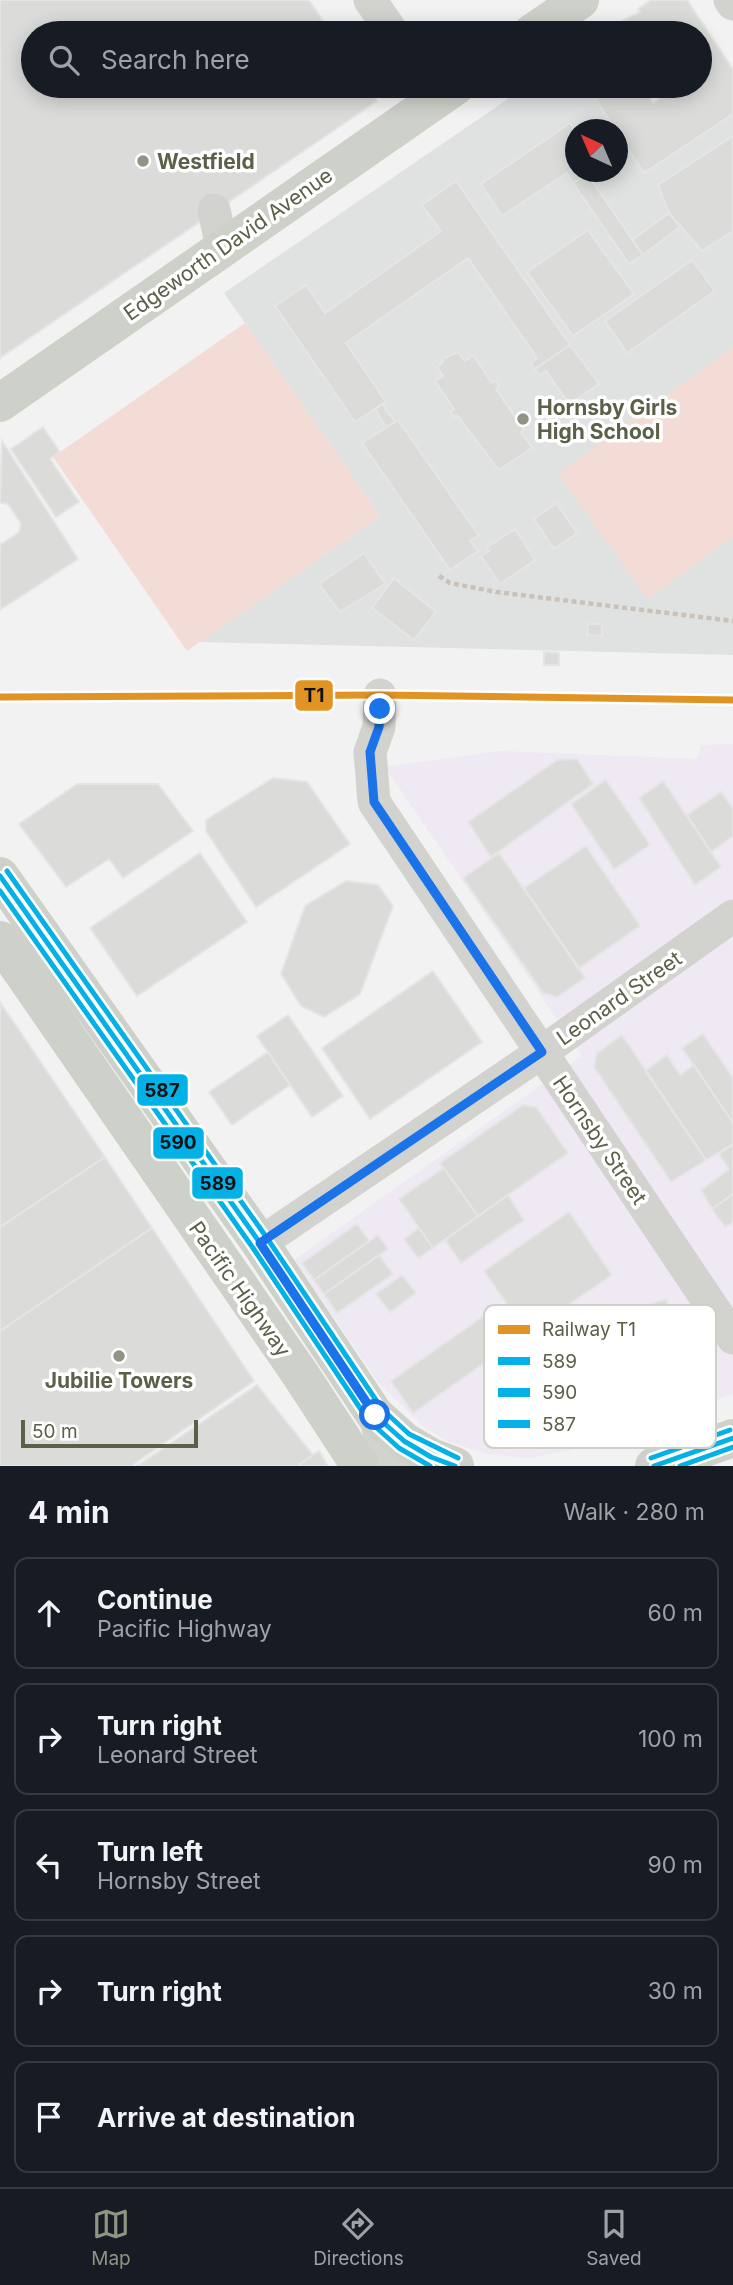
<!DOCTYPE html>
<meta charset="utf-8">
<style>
:root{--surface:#171b24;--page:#20242c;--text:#f1f3f6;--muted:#9ea1a6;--line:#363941;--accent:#8f9484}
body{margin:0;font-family:Inter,sans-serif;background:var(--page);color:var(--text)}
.compass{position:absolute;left:565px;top:119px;width:63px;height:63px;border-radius:50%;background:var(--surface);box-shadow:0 4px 18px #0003;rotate:316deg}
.scale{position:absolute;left:21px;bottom:18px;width:177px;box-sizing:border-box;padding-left:7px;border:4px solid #5a6148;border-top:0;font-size:19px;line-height:24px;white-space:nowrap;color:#5a6148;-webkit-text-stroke:5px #fff;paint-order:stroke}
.stop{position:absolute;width:21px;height:21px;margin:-16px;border:5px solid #1a73e8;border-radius:50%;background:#fff}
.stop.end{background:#1a73e8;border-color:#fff;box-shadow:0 2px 7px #0008}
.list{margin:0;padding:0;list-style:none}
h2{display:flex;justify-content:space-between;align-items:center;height:91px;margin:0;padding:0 28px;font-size:30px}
h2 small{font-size:23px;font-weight:400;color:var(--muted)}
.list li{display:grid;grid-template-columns:46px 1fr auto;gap:21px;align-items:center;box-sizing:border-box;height:112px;margin:0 14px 14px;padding:0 14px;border:2px solid var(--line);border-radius:14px}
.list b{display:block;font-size:26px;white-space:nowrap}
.list p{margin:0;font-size:23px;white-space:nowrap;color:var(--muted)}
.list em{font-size:23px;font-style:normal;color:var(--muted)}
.icon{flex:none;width:38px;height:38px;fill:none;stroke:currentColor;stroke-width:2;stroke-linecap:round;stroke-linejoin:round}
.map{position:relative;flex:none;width:733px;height:1466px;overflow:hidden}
.search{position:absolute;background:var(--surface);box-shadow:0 4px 18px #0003;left:21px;right:21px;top:21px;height:77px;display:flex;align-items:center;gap:18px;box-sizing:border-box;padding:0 24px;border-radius:38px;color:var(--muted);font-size:26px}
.sheet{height:721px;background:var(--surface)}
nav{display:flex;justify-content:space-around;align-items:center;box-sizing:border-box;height:98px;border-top:2px solid var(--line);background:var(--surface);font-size:19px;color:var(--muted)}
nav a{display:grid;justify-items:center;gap:4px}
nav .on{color:var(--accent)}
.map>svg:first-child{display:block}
.commercial{fill:#eee9f2}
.education{fill:#e0e2e1}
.green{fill:#f3dbd6}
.building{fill:#dbdcda;stroke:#e4e5e4;stroke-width:2}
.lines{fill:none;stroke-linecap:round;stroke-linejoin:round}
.path{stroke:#c9c2bb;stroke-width:4.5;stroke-dasharray:5 3.5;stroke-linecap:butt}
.minor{stroke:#d2d3ce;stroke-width:33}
.major{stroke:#ced1c9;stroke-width:38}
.bus-1-casing{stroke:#fff;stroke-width:10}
.bus-2-casing{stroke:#fff;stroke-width:10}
.bus-3-casing{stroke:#fff;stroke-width:10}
.bus-1{stroke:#04b1e7;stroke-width:5}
.bus-2{stroke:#04b1e7;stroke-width:5}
.bus-3{stroke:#04b1e7;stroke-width:5}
.rail-1-casing{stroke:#fff;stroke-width:12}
.rail-1{stroke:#e19423;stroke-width:7}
.route{stroke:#1a73e8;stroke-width:9}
.poi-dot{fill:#8f9484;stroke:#fff;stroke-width:2.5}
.labels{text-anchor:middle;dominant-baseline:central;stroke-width:7;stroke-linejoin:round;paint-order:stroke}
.poi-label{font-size:21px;font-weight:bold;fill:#5a6148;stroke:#fff;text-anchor:start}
.street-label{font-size:21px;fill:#5a6148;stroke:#fff}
.key{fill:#fff;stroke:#ced0c8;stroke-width:2}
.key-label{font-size:19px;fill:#5a6148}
.line-badge{stroke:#fff;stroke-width:2.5}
.pale-badge-label{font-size:19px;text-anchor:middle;font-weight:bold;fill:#111}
</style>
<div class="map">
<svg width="733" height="1466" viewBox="0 0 733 1466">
<rect width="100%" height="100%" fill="#f2f2f3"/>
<path class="commercial" d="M 733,744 L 733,1394 L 576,1449 L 530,1458 L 488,1454 L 449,1442 L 424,1427 L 378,1382 L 294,1260 L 582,1056 L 385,767 L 500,751 L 697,759 L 701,745 Z"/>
<path class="education" d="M 527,86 L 587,86 L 615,129 L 576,130 L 576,172 L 618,172 L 618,133 L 644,173 L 733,114 L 733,655 L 199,642 L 380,516 L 224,293 Z"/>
<path class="green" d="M 245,323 L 380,516 L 187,651 L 53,457 Z
M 733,347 L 733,537 L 648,599 L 558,474 Z"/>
<path class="building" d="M 0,0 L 309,0 L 331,33 L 33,33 L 33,86 L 367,86 L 377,101 L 0,358 Z
M 651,0 L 687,0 L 733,69 L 733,114 L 644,173 L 587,86 L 642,86 L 653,103 L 677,86 L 700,86 L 700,33 L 610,33 L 618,28 L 616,24 L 640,12 L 638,9 Z
M 570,123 L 576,131 L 576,172 L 590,172 L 573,183 L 567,173 L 502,216 L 481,184 Z
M 733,136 L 733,231 L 702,251 L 669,213 L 658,185 Z
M 587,174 L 643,255 L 629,264 L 573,183 Z
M 456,181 L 570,345 L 535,369 L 531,363 L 537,358 L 468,258 L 346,343 L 386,402 L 355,422 L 275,306 L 306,285 L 325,313 L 441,231 L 422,205 Z
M 669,213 L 680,227 L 643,255 L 632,240 Z
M 588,230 L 634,294 L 573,336 L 527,272 Z
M 692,260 L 715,291 L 627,353 L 605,321 Z
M 570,345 L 599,384 L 569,404 L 546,371 L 540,375 L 535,369 Z
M 458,352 L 465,361 L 473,355 L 492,383 L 496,381 L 499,386 L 496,389 L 524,430 L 521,432 L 532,448 L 499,470 L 457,415 L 454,417 L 450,412 L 454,409 L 435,381 L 443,376 L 437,367 L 443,362 L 442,359 Z
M 382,404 L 395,422 L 386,427 L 375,409 Z
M 398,420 L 479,536 L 470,541 L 478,551 L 450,570 L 362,443 Z
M 43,427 L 60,452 L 50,459 L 79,502 L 56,517 L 11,449 Z
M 2,441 L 78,559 L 0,610 L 0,545 L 19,532 L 21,524 L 8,504 L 0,503 Z
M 556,503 L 577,533 L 554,549 L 534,519 Z
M 515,529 L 535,560 L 500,584 L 481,556 L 489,551 L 486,548 Z
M 364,553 L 385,584 L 340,612 L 319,584 Z
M 394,578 L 436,612 L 414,640 L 372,608 Z
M 588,624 L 602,624 L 602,636 L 587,635 Z
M 544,652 L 559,653 L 559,665 L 544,665 Z
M 577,759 L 593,784 L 491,857 L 468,822 L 557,760 Z
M 273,778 L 307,782 L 350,844 L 256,907 L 206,831 L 206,820 Z
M 606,780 L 650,845 L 614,869 L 571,804 Z
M 663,781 L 721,867 L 695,885 L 639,798 Z
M 77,784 L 158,784 L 193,831 L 123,878 L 109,859 L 66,887 L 19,824 Z
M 721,792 L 733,809 L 733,836 L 711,852 L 687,815 Z
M 586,846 L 640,926 L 579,968 L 524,888 Z
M 200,853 L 247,922 L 137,996 L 90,928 Z
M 499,853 L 585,978 L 557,997 L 543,993 L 463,878 Z
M 346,881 L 378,885 L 393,906 L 360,994 L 324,1017 L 301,1006 L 281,974 L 305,906 Z
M 433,971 L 482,1042 L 370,1119 L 322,1048 Z
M 0,1002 L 105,1157 L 0,1227 Z
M 288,1015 L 343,1096 L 312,1117 L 257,1036 Z
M 703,1034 L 733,1078 L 733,1123 L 682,1048 Z
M 622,1035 L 706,1160 L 671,1182 L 594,1067 L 597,1053 Z
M 268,1052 L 290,1085 L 232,1125 L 209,1092 Z
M 667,1055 L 680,1075 L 694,1065 L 733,1123 L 733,1144 L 706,1160 L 645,1071 Z
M 523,1105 L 536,1107 L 568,1153 L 478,1216 L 440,1163 Z
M 733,1144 L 733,1194 L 712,1209 L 701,1190 L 729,1169 L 719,1154 Z
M 105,1157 L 152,1228 L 0,1331 L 0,1227 Z
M 444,1168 L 478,1216 L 433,1248 L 399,1199 Z
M 733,1194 L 733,1222 L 725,1227 L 712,1209 Z
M 508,1195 L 524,1220 L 461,1263 L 445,1240 Z
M 569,1212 L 612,1275 L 527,1333 L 484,1271 Z
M 357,1224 L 369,1241 L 314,1280 L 302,1263 Z
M 152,1228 L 254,1381 L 131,1466 L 0,1466 L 0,1331 Z
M 419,1228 L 433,1248 L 418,1258 L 404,1239 Z
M 378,1235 L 388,1249 L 324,1294 L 314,1280 Z
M 379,1255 L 393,1274 L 337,1313 L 324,1294 Z
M 402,1275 L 416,1293 L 390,1312 L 376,1294 Z
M 666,1299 L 697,1388 L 604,1421 L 572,1332 Z
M 491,1311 L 513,1343 L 413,1413 L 391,1381 Z
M 257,1385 L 313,1455 L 297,1466 L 137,1466 Z
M 319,1451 L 328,1466 L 297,1466 L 313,1455 Z"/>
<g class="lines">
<path class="path" d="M 439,576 L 450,583 L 496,592 L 733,621"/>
<path class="minor" d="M 370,0 L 393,33
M 730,0 L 733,4
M 214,210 L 222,247
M 380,695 L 379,727 L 370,752 L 374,802 L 733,1338
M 260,1243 L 542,1052 L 733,916
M 375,1415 L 383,1448 L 399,1466"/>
<path class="major" d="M 532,33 L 580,0
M 0,403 L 456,86
M 0,876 L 260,1243 L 375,1415 L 404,1441 L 431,1457 L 455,1466
M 0,940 L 300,1374 L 360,1466
M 654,1466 L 733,1438"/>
<defs>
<path id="bus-1" d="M 0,876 L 260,1243 L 375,1415 L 404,1441 L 431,1457 L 455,1466
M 654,1466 L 733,1438"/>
<path id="bus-2" d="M 0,891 L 253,1248 L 368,1420 L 399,1448 L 430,1466
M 680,1466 L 733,1447"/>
<path id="bus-3" d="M 7,871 L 267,1238 L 382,1409 L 409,1434 L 458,1458
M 651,1458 L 730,1430"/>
</defs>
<use href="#bus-1" class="bus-1-casing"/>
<use href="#bus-2" class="bus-2-casing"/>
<use href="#bus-3" class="bus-3-casing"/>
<use href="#bus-1" class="bus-1"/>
<use href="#bus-2" class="bus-2"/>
<use href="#bus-3" class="bus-3"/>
<defs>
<path id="rail-1" d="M 0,697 L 380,695 L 733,700"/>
</defs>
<use href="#rail-1" class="rail-1-casing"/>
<use href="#rail-1" class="rail-1"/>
</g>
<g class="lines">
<path class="route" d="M 375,1415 L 260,1243 L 542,1052 L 374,802 L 370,752 L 379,727 L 380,709"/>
</g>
<g class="poi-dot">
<circle cx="143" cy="161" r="7"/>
<circle cx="523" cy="419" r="7"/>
<circle cx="119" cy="1356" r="7"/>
</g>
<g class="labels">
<g class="poi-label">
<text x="157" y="161">Westfield</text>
<text x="537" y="407">Hornsby Girls<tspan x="537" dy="24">High School</tspan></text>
<text x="119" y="1380" text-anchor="middle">Jubilie Towers</text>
</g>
<g class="street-label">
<text transform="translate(228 244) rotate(-35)">Edgeworth David Avenue</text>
<text transform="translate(619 998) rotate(-35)">Leonard Street</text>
<text transform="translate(600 1140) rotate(56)">Hornsby Street</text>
<text transform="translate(240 1289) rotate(55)">Pacific Highway</text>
</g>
</g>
<rect x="484" y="1305" width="232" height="143" rx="10" class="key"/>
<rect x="498" y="1325" width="32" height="9" fill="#e19423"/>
<rect x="498" y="1357" width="32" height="8" fill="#04b1e7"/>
<rect x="498" y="1388" width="32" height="9" fill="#04b1e7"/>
<rect x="498" y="1420" width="32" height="8" fill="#04b1e7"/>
<g class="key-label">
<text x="542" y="1336">Railway T1</text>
<text x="542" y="1368">589</text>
<text x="542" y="1399">590</text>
<text x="542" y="1431">587</text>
</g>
<g class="line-badge">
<rect x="294" y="679" width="40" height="33" rx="7" fill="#e19423"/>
<rect x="136" y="1073" width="53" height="34" rx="7" fill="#04b1e7"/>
<rect x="152" y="1126" width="53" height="34" rx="7" fill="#04b1e7"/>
<rect x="191" y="1166" width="53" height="34" rx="7" fill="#04b1e7"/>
</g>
<g class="pale-badge-label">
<text x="314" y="702">T1</text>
<text x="162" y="1097">587</text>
<text x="178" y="1149">590</text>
<text x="218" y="1190">589</text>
</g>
</svg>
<svg class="compass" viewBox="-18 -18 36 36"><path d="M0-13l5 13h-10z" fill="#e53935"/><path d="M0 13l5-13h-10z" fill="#9ea1a6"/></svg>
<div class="scale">50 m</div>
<div class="stop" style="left:375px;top:1415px"></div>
<div class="stop end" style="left:380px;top:709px"></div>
<div class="search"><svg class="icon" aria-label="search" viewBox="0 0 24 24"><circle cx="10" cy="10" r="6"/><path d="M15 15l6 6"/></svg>Search here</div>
</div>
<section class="sheet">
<h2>4 min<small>Walk · 280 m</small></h2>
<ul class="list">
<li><svg class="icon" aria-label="ahead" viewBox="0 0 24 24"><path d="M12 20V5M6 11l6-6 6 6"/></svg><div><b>Continue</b><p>Pacific Highway</p></div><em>60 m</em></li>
<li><svg class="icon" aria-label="right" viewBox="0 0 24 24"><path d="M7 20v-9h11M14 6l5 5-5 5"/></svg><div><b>Turn right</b><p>Leonard Street</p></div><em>100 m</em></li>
<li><svg class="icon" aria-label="left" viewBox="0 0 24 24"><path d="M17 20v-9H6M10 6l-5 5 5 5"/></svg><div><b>Turn left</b><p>Hornsby Street</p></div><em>90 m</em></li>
<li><svg class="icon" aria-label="right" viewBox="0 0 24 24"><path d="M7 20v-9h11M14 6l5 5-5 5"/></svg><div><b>Turn right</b></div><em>30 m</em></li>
<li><svg class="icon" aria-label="arrive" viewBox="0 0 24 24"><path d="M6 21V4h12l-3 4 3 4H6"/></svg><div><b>Arrive at destination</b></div></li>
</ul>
</section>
<nav>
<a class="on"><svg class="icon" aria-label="map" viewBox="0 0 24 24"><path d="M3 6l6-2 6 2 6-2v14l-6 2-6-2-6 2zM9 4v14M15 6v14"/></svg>Map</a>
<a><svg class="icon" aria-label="directions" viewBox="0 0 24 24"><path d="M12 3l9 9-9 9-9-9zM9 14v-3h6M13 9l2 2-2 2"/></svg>Directions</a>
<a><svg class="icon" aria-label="saved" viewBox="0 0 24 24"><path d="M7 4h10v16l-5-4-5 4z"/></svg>Saved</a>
</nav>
